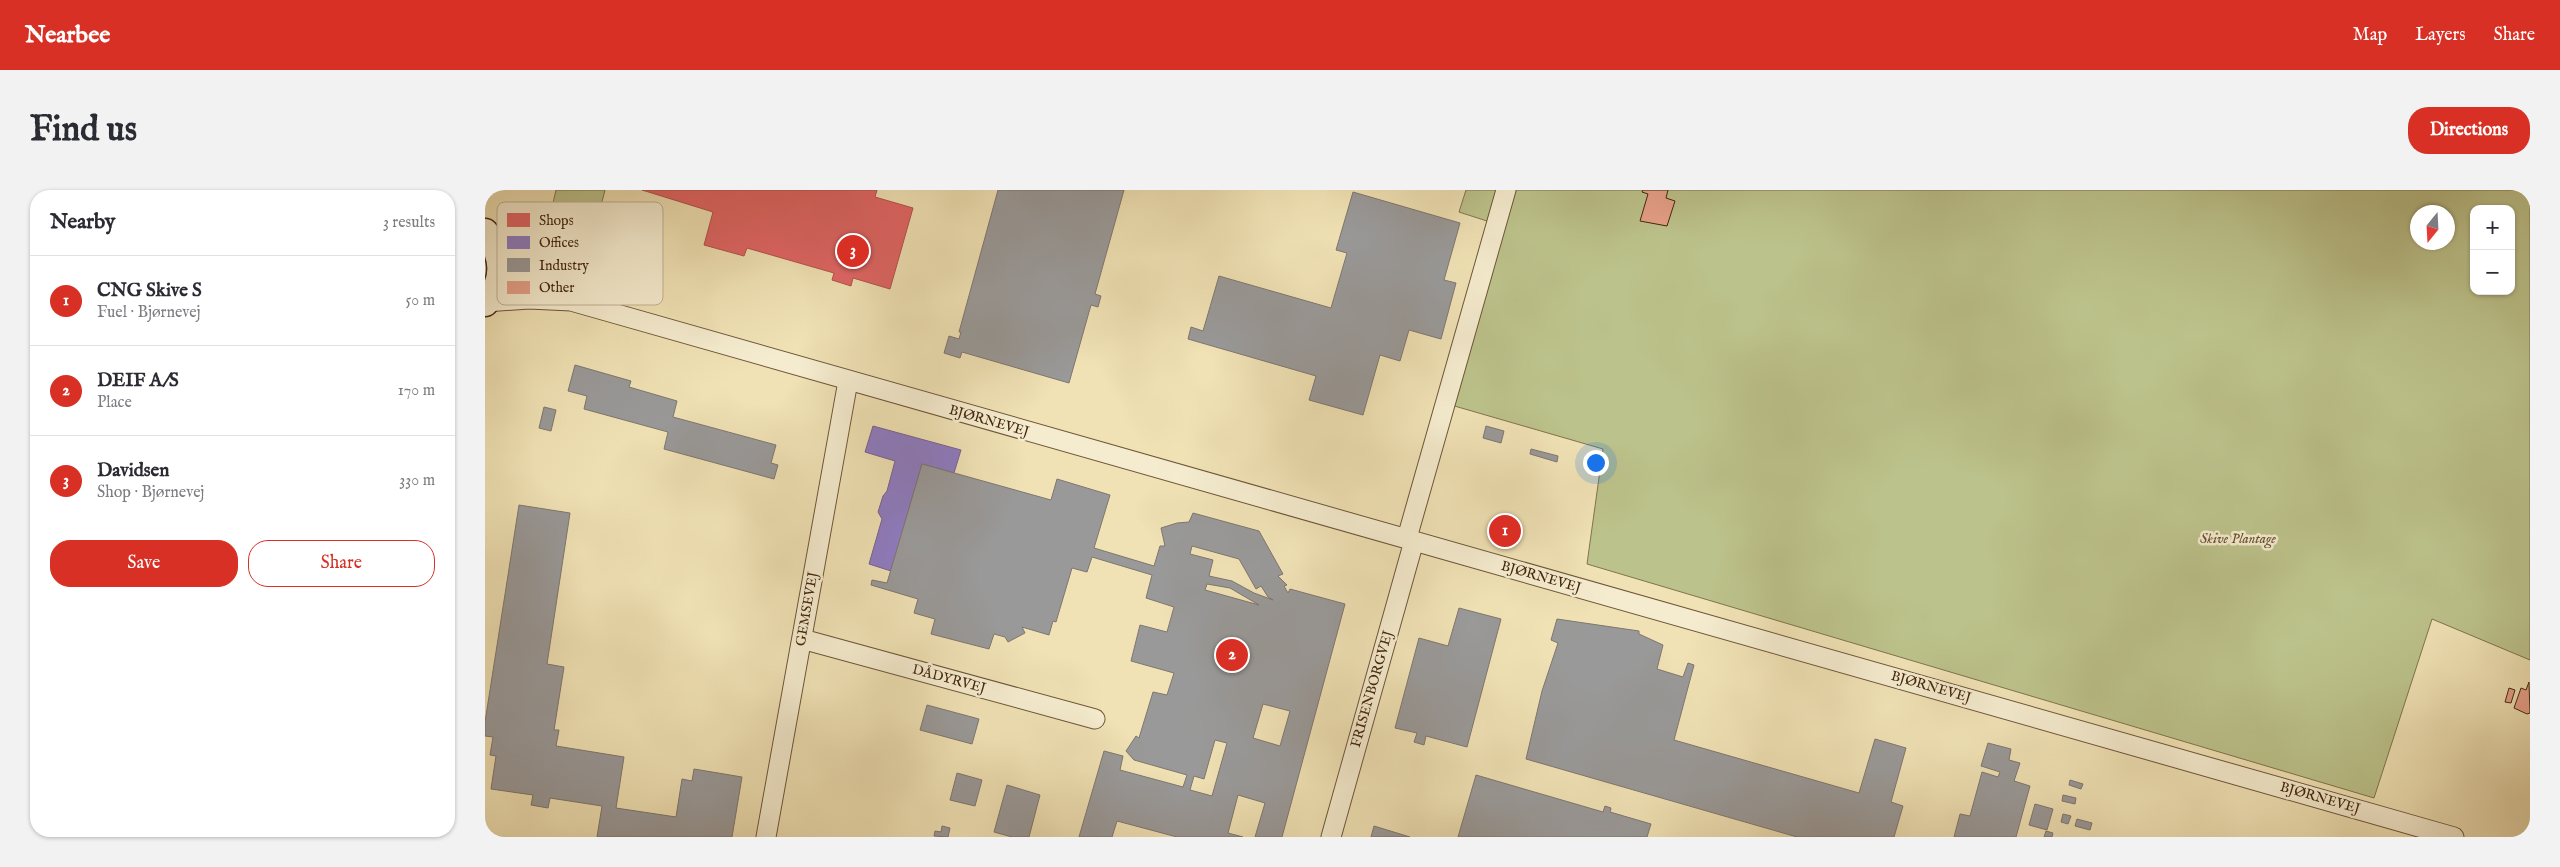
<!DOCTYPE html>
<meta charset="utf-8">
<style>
:root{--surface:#fff;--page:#f2f2f3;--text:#2b2b33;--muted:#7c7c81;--line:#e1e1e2;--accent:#d93025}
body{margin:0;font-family:"IM FELL English",serif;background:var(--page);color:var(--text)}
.controls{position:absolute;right:15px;top:15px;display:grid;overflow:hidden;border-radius:10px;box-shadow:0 1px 4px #0004}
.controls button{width:45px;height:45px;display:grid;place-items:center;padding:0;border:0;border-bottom:1px solid var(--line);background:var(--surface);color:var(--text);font:25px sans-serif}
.compass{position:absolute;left:1925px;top:15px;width:45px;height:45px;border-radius:50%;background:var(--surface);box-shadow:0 1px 4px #0004;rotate:198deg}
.you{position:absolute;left:1110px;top:272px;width:18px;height:18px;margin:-12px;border:4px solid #fff;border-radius:50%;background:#1a73e8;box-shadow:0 0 0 8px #1a73e833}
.badge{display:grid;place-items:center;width:32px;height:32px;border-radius:50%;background:var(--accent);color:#fff;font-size:16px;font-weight:700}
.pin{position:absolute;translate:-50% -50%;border:2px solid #fff;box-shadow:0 1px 5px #0006}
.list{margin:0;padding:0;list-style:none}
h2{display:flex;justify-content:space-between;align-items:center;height:65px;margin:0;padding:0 20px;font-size:21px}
h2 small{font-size:16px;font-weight:400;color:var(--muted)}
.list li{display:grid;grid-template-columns:32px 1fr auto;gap:15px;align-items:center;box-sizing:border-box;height:90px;padding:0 20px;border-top:1px solid var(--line)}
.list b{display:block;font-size:19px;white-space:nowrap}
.list p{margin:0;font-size:16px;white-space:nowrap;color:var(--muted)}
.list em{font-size:16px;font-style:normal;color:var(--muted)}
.actions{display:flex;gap:10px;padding:15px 20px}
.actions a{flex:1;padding:11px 0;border:1px solid var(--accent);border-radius:20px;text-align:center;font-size:18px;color:var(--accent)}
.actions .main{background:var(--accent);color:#fff}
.map{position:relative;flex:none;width:2045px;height:647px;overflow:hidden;border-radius:20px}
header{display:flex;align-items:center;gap:30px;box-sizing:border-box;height:70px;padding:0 25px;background:var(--accent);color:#fff}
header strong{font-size:24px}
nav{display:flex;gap:28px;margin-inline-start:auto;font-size:18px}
.intro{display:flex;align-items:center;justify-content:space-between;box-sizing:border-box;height:120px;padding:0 30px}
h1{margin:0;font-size:35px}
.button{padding:12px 22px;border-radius:20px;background:var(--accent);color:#fff;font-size:18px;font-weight:700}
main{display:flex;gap:30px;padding:0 30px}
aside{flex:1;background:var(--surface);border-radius:20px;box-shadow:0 1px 4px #0004}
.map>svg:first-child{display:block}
.green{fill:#bcc28b;stroke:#80744c;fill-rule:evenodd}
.shops{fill:#e06666;stroke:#b1534c}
.offices{fill:#8e7cc3;stroke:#78628d}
.industry{fill:#999;stroke:#7f766f;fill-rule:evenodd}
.building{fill:#e6a089;stroke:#43260e}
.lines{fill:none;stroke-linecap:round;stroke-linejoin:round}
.street-casing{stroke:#6e5538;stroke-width:21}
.secondary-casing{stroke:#43260e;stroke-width:29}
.street{stroke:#f5eccf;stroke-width:19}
.secondary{stroke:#f5eccf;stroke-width:26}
.labels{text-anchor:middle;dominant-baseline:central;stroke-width:5;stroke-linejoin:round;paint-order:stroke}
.street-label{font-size:14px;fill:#43260e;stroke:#f5eccf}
.park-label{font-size:14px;font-style:italic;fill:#614d2d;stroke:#f5eccf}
.key{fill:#f5eccf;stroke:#c0b195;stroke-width:1}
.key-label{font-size:14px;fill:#43260e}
</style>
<header>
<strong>Nearbee</strong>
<nav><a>Map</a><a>Layers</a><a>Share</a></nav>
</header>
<div class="intro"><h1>Find us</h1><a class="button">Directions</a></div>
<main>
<aside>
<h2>Nearby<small>3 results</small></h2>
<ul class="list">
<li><span class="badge">1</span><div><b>CNG Skive S</b><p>Fuel · Bjørnevej</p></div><em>50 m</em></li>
<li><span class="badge">2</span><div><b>DEIF A/S</b><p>Place</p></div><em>170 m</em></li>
<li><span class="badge">3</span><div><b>Davidsen</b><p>Shop · Bjørnevej</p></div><em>330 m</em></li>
</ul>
<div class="actions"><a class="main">Save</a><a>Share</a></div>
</aside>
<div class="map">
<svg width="2045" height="647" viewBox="0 0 2045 647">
<rect width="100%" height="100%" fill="#f0e2b5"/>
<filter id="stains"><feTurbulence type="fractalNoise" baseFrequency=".004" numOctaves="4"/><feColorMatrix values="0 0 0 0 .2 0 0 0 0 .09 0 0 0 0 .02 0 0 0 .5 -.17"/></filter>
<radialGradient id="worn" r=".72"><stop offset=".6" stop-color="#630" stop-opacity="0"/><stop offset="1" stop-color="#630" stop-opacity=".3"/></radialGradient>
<path class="green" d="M 71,0 L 120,0 L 102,70 L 55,70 Z
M 981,0 L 1012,0 L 1002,31 L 974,22 Z
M 1027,0 L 2045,0 L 2045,470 L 1947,429 L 1889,608 L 1102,374 L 1118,259 L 966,215 ZM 1989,19 L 2026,19 L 2026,101 L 1989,101 ZM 1932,22 L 1962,22 L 1962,52 L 1932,52 Z"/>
<path class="shops" d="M 157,0 L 392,0 L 390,7 L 428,18 L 405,99 L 368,88 L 366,96 L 347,90 L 349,83 L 262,58 L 259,66 L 219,55 L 228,22 Z"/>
<path class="offices" d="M 388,236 L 476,260 L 469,283 L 437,274 L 406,381 L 384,374 L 397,329 L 393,322 L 398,306 L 402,301 L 410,271 L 380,262 Z"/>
<path class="industry" d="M 513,0 L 639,0 L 610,104 L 616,106 L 613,117 L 606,115 L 584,193 L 477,162 L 475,168 L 459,163 L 464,146 L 474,149 L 476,142 L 474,142 Z
M 868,2 L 975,33 L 959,90 L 971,93 L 956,149 L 924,140 L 915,171 L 895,165 L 878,225 L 824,210 L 831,186 L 703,149 L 706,137 L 718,141 L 734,86 L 846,118 L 862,63 L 851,60 Z
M 90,175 L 146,191 L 144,197 L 192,211 L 188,227 L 291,255 L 286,273 L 293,275 L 289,289 L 179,259 L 183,242 L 99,219 L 102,206 L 83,201 Z
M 59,217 L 71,220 L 66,241 L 54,238 Z
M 1001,236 L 1019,241 L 1016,253 L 998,248 Z
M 1046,259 L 1073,266 L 1072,272 L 1045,264 Z
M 437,274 L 566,310 L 572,289 L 625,305 L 609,358 L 669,376 L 675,356 L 680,356 L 676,338 L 692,333 L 704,332 L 708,323 L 774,341 L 798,384 L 793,386 L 802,395 L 799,396 L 803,403 L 805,399 L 860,414 L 797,647 L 770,647 L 780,613 L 753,605 L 743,643 L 758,647 L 692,647 L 632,631 L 627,647 L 594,647 L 619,561 L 638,566 L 635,580 L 698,597 L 702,585 L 649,570 L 641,561 L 651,546 L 654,548 L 668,502 L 682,505 L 689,483 L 646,471 L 655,435 L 682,442 L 689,417 L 661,408 L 667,385 L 607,367 L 602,382 L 587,378 L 571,432 L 568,431 L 564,445 L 537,437 L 540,443 L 523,452 L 520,447 L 509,444 L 504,459 L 446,444 L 450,429 L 429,423 L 433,409 L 386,395 L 387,390 L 402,393 ZM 707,356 L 754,369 L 771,399 L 776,396 L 783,407 L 788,410 L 769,403 L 747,391 L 724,386 L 728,370 L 705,364 ZM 722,394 L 745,398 L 774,415 L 720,400 ZM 778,514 L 805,521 L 795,556 L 768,548 ZM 730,550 L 742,553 L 727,606 L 705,600 L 709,586 L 719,589 Z
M 34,315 L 85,323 L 62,474 L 79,477 L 69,540 L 74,540 L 71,556 L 139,567 L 131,618 L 191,627 L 197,589 L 207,591 L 209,579 L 257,587 L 247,647 L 112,647 L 117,616 L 65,608 L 63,618 L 46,615 L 48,605 L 6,599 L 11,566 L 5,565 L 8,547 L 0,546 L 0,532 Z
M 974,418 L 1016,429 L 982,557 L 941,546 L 939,555 L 929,552 L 932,543 L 910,538 L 934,448 L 963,456 Z
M 1072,429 L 1154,441 L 1154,444 L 1178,455 L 1172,479 L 1198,487 L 1203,473 L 1209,475 L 1189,550 L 1374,603 L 1390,549 L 1421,558 L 1406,612 L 1418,616 L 1409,647 L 1312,647 L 1041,569 L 1057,501 L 1073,453 L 1066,450 Z
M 442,515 L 494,529 L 487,554 L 435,540 Z
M 1503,553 L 1526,559 L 1524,570 L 1535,573 L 1529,591 L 1545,596 L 1531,647 L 1469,647 L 1475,624 L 1485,626 L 1497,582 L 1513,587 L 1515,582 L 1496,576 Z
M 472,583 L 497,590 L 490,616 L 465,610 Z
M 991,585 L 1118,622 L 1120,616 L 1126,618 L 1125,622 L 1166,634 L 1162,647 L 973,647 Z
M 1585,590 L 1598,594 L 1596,599 L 1584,595 Z
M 522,595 L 555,605 L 544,647 L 527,647 L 509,642 Z
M 1578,605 L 1591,608 L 1590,614 L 1577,611 Z
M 1550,614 L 1568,619 L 1562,640 L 1544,635 Z
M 1578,624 L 1586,626 L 1583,634 L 1576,632 Z
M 1592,629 L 1607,633 L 1605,640 L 1590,636 Z
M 457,636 L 465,638 L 463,647 L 449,646 L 450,641 L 456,642 Z
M 889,636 L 925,647 L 886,647 Z
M 1561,641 L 1568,643 L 1567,647 L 1559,647 Z"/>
<path class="building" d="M 1158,0 L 1183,0 L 1181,8 L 1190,11 L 1182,36 L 1155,31 L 1163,4 L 1157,2 Z
M 2044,492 L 2045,523 L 2042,524 L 2029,518 L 2036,498 L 2041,500 Z
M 2024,498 L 2030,500 L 2026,513 L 2020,512 Z"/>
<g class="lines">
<defs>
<path id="street" d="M 15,65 L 47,89 L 83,109
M 1,112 L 44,109 L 86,111 L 1969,647
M 922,348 L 1021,0
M 317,449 L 610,529
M 281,647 L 363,191
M 846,647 L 929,351"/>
<path id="secondary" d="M 0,42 C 19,64 22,91 0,113"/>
</defs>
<use href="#street" class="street-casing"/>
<use href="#secondary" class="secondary-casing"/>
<use href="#street" class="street"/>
<use href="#secondary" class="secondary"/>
</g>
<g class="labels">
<g class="street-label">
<text transform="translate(504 231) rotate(16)">BJØRNEVEJ</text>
<text transform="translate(1056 387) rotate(16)">BJØRNEVEJ</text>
<text transform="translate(322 419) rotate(-80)">GEMSEVEJ</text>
<text transform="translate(464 489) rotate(15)">DÅDYRVEJ</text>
<text transform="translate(1446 497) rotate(16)">BJØRNEVEJ</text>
<text transform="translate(887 499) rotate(-74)">FRISENBORGVEJ</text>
<text transform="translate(1835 608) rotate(16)">BJØRNEVEJ</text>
</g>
<g class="park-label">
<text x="1753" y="349">Skive Plantage</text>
</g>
</g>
<rect x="12" y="12" width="166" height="103" rx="8" class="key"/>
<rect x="22" y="23" width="23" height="14" fill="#e06666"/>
<rect x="22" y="46" width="23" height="13" fill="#8e7cc3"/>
<rect x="22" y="68" width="23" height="14" fill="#999"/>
<rect x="22" y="91" width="23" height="13" fill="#e6a089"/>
<g class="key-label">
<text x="54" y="35">Shops</text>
<text x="54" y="57">Offices</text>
<text x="54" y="80">Industry</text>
<text x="54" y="102">Other</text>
</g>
<rect width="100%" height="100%" filter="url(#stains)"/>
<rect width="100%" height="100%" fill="url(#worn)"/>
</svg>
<div class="controls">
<button>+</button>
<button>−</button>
</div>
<svg class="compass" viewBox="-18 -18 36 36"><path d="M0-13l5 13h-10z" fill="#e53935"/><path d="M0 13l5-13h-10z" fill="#7c7c81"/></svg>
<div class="you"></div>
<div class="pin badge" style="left:1020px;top:341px">1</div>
<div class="pin badge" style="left:747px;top:465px">2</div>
<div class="pin badge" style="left:368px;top:61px">3</div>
</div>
</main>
